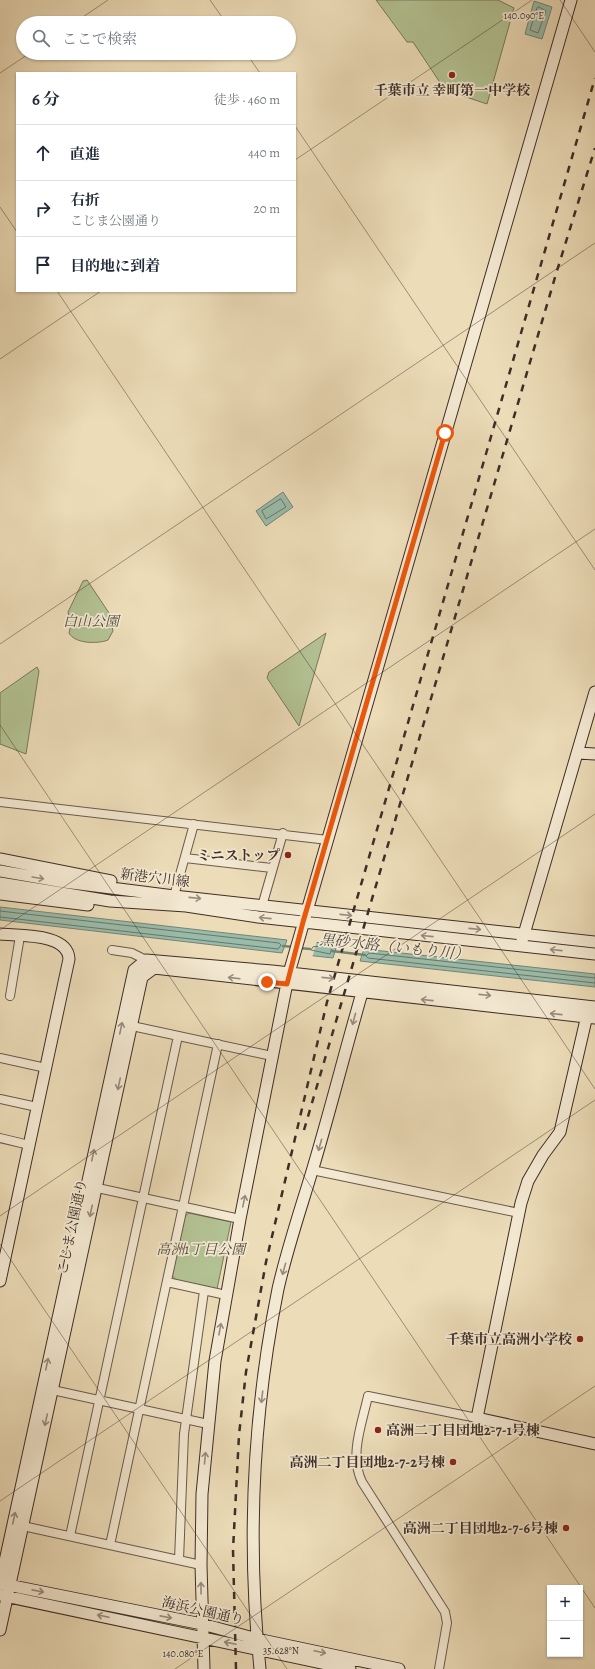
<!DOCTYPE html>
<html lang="ja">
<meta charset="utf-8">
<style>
:root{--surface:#fff;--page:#f2f2f3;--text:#1f2937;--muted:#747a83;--line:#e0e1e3}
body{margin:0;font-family:Alegreya,"Noto Serif JP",serif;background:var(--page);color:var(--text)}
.controls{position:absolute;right:12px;bottom:12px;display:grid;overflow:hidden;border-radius:0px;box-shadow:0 1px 3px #0004}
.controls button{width:36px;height:36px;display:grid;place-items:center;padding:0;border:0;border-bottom:1px solid var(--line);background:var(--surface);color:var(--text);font:20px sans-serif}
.stop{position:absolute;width:12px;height:12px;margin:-9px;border:3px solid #ea580c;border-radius:50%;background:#fff}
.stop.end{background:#ea580c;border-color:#fff;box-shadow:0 1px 4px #0008}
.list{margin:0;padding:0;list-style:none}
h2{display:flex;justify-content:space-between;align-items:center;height:52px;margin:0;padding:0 16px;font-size:17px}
h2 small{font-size:13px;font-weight:400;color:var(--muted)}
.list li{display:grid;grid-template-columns:26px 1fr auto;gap:12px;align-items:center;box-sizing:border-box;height:56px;padding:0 16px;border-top:1px solid var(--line)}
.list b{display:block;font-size:15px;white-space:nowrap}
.list p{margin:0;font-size:13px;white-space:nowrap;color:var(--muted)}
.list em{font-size:13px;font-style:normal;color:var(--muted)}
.icon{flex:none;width:22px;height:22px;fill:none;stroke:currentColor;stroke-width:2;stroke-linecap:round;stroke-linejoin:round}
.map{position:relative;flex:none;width:595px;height:1669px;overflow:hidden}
.search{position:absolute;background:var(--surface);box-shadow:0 1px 3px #0004;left:16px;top:16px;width:280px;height:44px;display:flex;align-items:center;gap:10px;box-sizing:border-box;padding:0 14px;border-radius:22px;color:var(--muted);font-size:15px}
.panel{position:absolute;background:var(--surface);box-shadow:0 1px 3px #0004;left:16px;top:72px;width:280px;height:220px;border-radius:0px}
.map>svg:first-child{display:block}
.green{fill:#b3c293;stroke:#78785e}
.water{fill:#99bcaa;stroke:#758376}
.pier{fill:#ecdcb8}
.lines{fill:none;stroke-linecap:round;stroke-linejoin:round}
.shore{stroke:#6c7569;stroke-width:1}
.stream{stroke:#758376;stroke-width:2.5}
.street-casing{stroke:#6a5a4c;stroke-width:10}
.secondary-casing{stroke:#3e2e28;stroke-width:13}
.street{stroke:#f3e8d1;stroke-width:8}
.secondary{stroke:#f3e8d1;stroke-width:11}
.rail{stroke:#3e2e28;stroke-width:2.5;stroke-dasharray:7 7;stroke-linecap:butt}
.oneway{stroke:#988b7c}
.route{stroke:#ea580c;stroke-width:5}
.ticks{fill:none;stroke:#3e2e28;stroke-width:1;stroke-opacity:0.45}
.poi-dot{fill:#8f2418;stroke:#f3e8d1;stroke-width:1.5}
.labels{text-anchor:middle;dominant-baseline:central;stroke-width:3.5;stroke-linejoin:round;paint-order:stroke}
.poi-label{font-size:14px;font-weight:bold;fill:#3e2e28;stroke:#f3e8d1;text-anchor:end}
.park-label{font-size:14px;font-style:italic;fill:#554c3d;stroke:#f3e8d1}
.street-label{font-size:14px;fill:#3e2e28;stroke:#f3e8d1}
.water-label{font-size:15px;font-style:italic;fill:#504a42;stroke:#f3e8d1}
.ticks-label{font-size:10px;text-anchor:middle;fill:#3e2e28;stroke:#f3e8d1;stroke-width:3.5;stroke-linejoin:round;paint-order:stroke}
</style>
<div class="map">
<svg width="595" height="1669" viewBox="0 0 595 1669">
<rect width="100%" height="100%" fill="#ecdcb8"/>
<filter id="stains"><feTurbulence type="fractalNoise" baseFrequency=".005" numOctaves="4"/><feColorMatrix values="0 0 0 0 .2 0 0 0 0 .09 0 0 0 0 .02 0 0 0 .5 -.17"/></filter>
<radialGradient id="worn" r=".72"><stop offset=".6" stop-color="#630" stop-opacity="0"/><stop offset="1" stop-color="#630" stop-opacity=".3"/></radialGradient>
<path class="green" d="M 376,0 L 498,0 L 514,8 L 487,104 L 445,90 L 413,42 L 407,42 Z
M 87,580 L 109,613 L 113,631 L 108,640 C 98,644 75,644 69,633 L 71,625 L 68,612 L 83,581 Z
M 326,633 L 299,726 L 267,678 L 269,672 Z
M 37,667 L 39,671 L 26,754 L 0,744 L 0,693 Z
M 189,1213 L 231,1222 L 217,1289 L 176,1280 L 172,1275 L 185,1216 Z"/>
<path class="water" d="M 534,1 L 552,7 L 542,39 L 525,34 Z
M 283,492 L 293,507 L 266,526 L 256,511 Z
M 0,907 L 287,940 L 282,953 L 0,920 Z
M 328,937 L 336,938 L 334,944 L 337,945 L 333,958 L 306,955 L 309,942 L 326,943 Z
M 364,949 L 595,974 L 595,987 L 360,961 Z"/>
<path class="pier" d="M 309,940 L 317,941 L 312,958 L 304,955 Z"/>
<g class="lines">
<path class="shore" d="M 539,7 L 546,11 L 538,33 L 530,30 L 537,8 Z
M 281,499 L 286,507 L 266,519 L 262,511 Z
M 0,911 L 279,943 L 281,945 L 278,949 L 0,917
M 329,946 L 332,948 L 330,954 L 311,950 L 313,947 Z
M 595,978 L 369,953 L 366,956 L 368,958 L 595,983"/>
<path class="stream" d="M 283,946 L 294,947
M 299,948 L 310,949
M 332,951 L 365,955"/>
<defs>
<path id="street" d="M 0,802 L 328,840
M 185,858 L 272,868
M 174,896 L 194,824
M 262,906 L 283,833
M 112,950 L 132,953 L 146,960
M 10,996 L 20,936
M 132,1026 L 272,1056
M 0,1058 L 46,1068
M 0,1099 L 37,1107
M 0,1138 L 29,1145
M 312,1170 L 519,1213
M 93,1187 L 240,1219
M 167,1282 L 226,1295
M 48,1389 L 208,1424
M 23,1526 L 201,1565
M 70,1536 L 178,1036
M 110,1545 L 218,1044
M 179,1560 L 184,1434 L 204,1291
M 439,1669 L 447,1623 L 445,1612 L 362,1482 C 349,1455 362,1424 368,1396 L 477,1418"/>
<path id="secondary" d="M 578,753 L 595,754
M 0,859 L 111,881
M 0,871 L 64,882 L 174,896 L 595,942
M 0,883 L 110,901 L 186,906 L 258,917 L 595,954
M 0,894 L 88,905
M 0,934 C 20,936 68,933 69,959 L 0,1281
M 522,941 L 595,692
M 588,1011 L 560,1132 L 543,1155 L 528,1181 L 521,1203 L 477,1418 L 595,1444
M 0,1584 L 134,970 L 146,960 L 272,971 L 595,1007
M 3,1584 L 202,1624 L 257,1639 L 399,1669
M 0,1595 L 350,1669
M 0,1630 L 142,977 L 154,968 L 595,1018
M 204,1669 L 201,1565 L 202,1494 L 215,1361 L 240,1219 L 289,973 L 571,0
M 260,1669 C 247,1543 253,1413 278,1289 C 287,1249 301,1208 313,1168 C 331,1108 346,1047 364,986"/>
</defs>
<use href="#street" class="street-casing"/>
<use href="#secondary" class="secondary-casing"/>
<use href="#street" class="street"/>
<use href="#secondary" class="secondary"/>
<path class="rail" d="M 304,1130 L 556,274 L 595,148
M 236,1669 L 233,1550 L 239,1435 L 246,1372 L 266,1262 L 327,1002 L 595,78"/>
</g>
<defs><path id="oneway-shaft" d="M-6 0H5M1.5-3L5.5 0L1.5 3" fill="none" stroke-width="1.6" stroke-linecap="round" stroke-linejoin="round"/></defs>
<g class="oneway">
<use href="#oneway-shaft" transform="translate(38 878) rotate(9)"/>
<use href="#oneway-shaft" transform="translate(195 898) rotate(6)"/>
<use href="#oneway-shaft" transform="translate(346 915) rotate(6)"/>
<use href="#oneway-shaft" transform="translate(265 918) rotate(-174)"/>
<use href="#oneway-shaft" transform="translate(475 929) rotate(6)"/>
<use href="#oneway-shaft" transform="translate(427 936) rotate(-174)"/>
<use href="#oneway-shaft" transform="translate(556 950) rotate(-174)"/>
<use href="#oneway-shaft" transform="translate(234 978) rotate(-173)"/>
<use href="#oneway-shaft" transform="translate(328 978) rotate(6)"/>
<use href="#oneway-shaft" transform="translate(485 995) rotate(6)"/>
<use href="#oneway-shaft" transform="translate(427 1000) rotate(-174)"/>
<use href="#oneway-shaft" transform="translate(556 1014) rotate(-174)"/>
<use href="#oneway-shaft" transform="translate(354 1019) rotate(105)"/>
<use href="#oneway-shaft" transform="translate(121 1028) rotate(-78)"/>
<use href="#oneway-shaft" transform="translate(119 1084) rotate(102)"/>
<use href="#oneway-shaft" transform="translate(320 1145) rotate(106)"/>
<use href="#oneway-shaft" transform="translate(93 1155) rotate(-78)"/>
<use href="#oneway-shaft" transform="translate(244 1201) rotate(-78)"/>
<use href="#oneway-shaft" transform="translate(91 1211) rotate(102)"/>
<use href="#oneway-shaft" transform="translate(284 1269) rotate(106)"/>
<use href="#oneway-shaft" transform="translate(220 1329) rotate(-80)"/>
<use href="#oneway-shaft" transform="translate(47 1364) rotate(-78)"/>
<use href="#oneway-shaft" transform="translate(262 1397) rotate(97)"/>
<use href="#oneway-shaft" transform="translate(46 1420) rotate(103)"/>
<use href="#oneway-shaft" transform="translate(205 1458) rotate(-85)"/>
<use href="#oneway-shaft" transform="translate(14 1518) rotate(-78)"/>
<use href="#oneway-shaft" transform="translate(201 1588) rotate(-91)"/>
<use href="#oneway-shaft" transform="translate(38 1591) rotate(11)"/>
<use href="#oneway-shaft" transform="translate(103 1616) rotate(-168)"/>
<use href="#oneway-shaft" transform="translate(166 1617) rotate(11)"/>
<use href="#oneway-shaft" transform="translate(230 1643) rotate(-168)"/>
<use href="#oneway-shaft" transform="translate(320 1652) rotate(12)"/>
</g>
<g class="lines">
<path class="route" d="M 267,982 L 287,984 L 303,922 L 445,433"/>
</g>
<path class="ticks" d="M 210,0 L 226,23M 560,0 L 595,52M 74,23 L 108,0M 246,53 L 260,73M 0,73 L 30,53M 295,126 L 595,570M 295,160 L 532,0M 0,207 L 17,232M 57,291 L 595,1089M 0,359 L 101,291M 0,644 L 595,243M 0,725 L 595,1608M 0,930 L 595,529M 0,1216 L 595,814M 0,1244 L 287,1669M 0,1501 L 595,1100M 175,1669 L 595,1386"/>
<g class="poi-dot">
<circle cx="452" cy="75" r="4"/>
<circle cx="288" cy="855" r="4"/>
<circle cx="580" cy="1339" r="4"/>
<circle cx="378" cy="1430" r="4"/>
<circle cx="453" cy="1462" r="4"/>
<circle cx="566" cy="1528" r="4"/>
</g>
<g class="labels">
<g class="poi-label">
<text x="452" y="90" text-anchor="middle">千葉市立 幸町第一中学校</text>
<text x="280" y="855">ミニストップ</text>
<text x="572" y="1339">千葉市立高洲小学校</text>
<text x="386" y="1430" text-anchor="start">高洲二丁目団地2-7-1号棟</text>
<text x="445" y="1462">高洲二丁目団地2-7-2号棟</text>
<text x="558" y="1528">高洲二丁目団地2-7-6号棟</text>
</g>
<g class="park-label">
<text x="91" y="621">白山公園</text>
<text x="201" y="1249">高洲1丁目公園</text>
</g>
<g class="street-label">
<text transform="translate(155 878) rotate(7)">新港穴川線</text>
<text transform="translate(72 1227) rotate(-78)">こじま公園通り</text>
<text transform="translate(203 1611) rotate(13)">海浜公園通り</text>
</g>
<g class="water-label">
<text transform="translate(394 947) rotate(6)">黒砂水路（いもり川）</text>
</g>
</g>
<g class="ticks-label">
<text x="524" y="19">140.090°E</text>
<text x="281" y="1654">35.628°N</text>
<text x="183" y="1657">140.080°E</text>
</g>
<rect width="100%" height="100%" filter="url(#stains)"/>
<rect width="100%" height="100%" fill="url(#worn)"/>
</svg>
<div class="controls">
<button>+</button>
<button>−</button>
</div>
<div class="stop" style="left:445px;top:433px"></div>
<div class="stop end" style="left:267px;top:982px"></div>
<div class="search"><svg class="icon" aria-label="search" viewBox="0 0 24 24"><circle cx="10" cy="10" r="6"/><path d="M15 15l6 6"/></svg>ここで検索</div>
<section class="panel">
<h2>6 分<small>徒歩 · 460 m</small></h2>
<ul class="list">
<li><svg class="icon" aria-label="ahead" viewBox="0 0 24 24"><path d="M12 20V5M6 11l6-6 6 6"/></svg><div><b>直進</b></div><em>440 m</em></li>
<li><svg class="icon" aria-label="right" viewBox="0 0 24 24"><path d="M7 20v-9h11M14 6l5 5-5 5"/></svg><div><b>右折</b><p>こじま公園通り</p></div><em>20 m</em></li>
<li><svg class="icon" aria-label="arrive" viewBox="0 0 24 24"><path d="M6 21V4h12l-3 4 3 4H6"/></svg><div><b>目的地に到着</b></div></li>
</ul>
</section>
</div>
